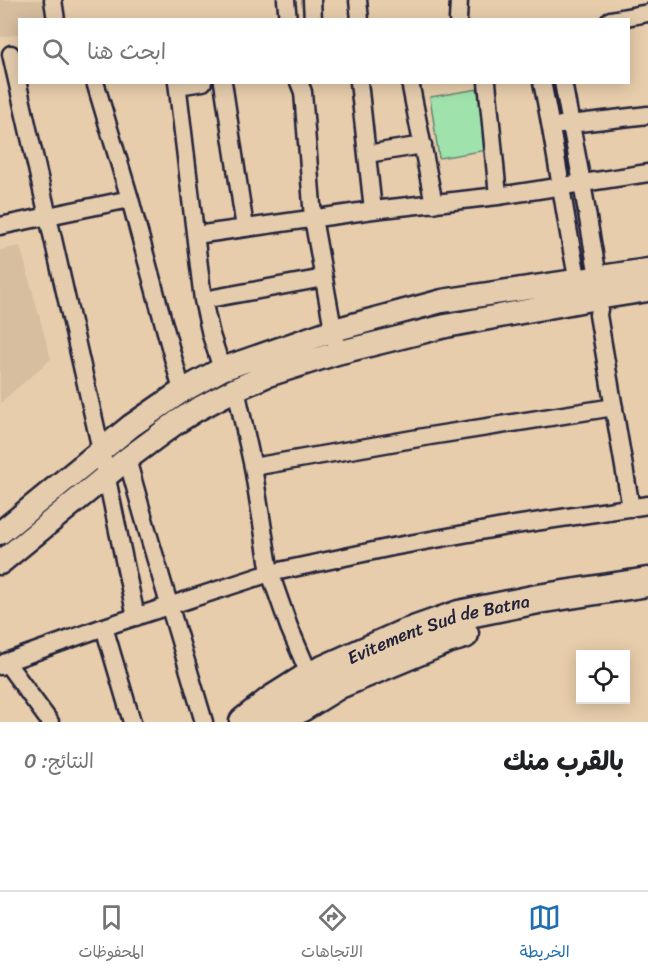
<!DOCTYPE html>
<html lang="ar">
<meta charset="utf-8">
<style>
:root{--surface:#fff;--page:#f6f6f6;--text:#202124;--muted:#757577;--line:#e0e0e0;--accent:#1f6fb2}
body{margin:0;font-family:Sriracha,"Playpen Sans Arabic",sans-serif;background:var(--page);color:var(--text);direction:rtl}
.controls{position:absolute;right:18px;bottom:18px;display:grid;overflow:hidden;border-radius:0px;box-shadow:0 3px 15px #0003}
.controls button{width:54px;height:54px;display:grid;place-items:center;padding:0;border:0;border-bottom:2px solid var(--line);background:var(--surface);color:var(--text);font:30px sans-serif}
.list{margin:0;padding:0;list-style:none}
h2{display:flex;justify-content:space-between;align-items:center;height:78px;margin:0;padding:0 24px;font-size:26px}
h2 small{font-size:20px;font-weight:400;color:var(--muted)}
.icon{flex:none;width:33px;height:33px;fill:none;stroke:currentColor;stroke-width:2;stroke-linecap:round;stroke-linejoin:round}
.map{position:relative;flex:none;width:648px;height:722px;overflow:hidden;direction:ltr}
.search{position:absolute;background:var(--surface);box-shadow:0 3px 15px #0003;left:18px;right:18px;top:18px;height:66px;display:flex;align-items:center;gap:15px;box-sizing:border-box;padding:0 21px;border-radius:0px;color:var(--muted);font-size:22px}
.sheet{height:168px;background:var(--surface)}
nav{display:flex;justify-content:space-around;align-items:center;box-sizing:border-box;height:84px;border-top:2px solid var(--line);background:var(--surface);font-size:16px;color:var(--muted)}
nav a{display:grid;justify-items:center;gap:3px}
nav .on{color:var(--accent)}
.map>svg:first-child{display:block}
.built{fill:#d6be9e}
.pitch{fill:#a0e2ac;stroke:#618274;stroke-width:1.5}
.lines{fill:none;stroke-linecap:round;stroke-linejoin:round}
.street-casing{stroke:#22223b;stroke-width:21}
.secondary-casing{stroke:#22223b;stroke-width:27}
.highway-casing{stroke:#22223b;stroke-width:33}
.street{stroke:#e5ccad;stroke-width:16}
.secondary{stroke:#e5ccad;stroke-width:22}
.highway{stroke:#e5ccad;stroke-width:28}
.labels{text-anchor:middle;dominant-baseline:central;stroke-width:6;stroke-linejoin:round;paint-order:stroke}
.street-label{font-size:18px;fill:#22223b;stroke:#e5ccad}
</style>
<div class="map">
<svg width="648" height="722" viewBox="0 0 648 722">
<rect width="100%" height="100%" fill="#e7cdab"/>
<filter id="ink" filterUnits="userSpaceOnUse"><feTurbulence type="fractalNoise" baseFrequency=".0167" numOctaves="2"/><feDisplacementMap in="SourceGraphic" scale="12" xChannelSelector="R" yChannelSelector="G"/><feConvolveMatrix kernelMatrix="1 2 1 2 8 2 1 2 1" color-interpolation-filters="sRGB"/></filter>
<g filter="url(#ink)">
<path class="built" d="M 0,0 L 47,0 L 50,19 L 20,20 L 19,34 L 0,37 Z
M 20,246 L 51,359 L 0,403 L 0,250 Z"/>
<path class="pitch" d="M 478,89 L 488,150 L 439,158 L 430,97 Z"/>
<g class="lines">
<defs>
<path id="street" d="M 53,0 L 56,20
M 286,0 L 288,20
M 312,0 L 313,20
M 358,0 L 360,20
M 458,20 L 459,0
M 610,20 L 648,13
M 11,54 L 101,450 L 136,617
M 95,82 L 130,199 L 182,391
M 177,82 L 203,300 L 211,335 L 222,369
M 223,82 L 245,228
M 299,82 L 303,92 L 313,218 L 335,340
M 359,82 L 373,210
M 410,82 L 434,204
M 487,82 L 498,196
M 542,82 C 557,152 565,222 580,291
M 563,82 L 582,183 L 598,277 L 601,297 L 598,315 L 631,508
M 178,86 L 203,82
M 561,125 L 648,115
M 367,154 L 423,145
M 0,226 L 130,199
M 196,235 L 373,210 L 498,196 L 648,173
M 203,300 L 324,278
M 236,389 L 253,467 L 270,573 L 289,627 L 310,676
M 127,459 L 150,540 L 204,722
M 253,467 L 430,436 L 614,407
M 104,627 L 132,722
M 6,662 L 50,722
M 0,666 L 6,662 L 104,627 L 270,573 L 392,547 L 508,526 L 648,505"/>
<path id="secondary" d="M 0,533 L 131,426 L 182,391 L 222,369 L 334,330 L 442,301 L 648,270
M 0,563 L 127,459 L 177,422 L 196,410 L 236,389 L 268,375 L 337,353 L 446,326 L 591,299 L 648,290"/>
<g id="highway">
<path id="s1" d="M 244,722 L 272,700 L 310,676 L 402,635 L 459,615 L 538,599 L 648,582"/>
<path d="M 277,722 L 339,684 L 447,639 L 464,634"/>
</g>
</defs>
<use href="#street" class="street-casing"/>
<use href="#secondary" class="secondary-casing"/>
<use href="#highway" class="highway-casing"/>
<use href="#street" class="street"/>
<use href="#secondary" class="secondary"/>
<use href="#highway" class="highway"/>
</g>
</g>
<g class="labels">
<g class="street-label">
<text stroke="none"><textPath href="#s1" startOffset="218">Evitement Sud de Batna</textPath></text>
</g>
</g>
</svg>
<div class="controls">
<button><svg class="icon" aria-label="locate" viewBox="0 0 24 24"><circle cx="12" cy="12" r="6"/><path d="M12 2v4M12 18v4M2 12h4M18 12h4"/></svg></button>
</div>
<div class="search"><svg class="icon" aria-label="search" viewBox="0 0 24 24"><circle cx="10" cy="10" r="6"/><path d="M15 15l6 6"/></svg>ابحث هنا</div>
</div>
<section class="sheet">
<h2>بالقرب منك<small>النتائج: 0</small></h2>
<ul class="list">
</ul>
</section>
<nav>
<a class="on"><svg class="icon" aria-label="map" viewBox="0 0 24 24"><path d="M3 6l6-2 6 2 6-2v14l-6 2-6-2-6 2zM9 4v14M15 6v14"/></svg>الخريطة</a>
<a><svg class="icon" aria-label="directions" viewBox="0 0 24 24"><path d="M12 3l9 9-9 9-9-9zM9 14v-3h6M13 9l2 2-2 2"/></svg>الاتجاهات</a>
<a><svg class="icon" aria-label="saved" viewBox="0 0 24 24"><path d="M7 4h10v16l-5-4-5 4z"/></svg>المحفوظات</a>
</nav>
